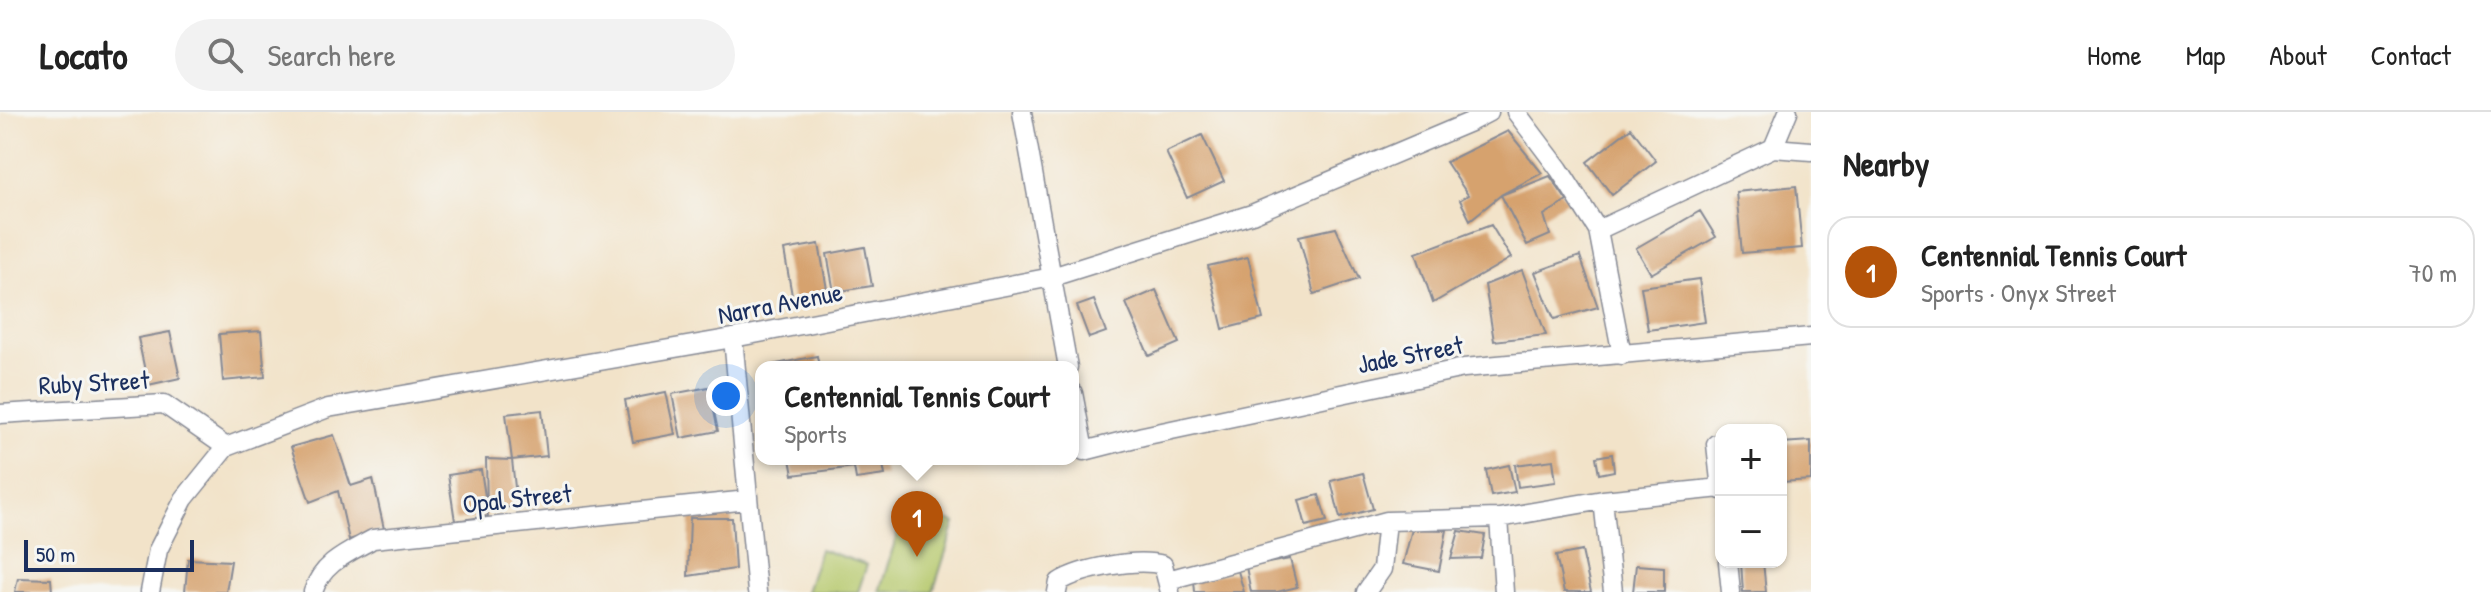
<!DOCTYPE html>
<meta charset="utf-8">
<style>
:root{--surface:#fff;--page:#f2f2f2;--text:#222;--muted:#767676;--line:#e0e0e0;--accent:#b45309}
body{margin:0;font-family:"Patrick Hand",sans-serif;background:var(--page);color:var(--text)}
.controls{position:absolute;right:24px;bottom:24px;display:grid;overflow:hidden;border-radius:16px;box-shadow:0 2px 6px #0004}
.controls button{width:72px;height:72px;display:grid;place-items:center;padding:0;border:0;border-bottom:2px solid var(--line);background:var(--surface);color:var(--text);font:40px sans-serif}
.scale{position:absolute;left:24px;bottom:20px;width:170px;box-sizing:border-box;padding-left:8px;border:4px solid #1b2f5e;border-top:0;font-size:22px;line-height:28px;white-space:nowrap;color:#1b2f5e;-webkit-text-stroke:6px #f6f6f2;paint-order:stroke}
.you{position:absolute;left:726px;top:284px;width:28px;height:28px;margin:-20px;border:6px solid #fff;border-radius:50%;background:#1a73e8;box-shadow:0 0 0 12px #1a73e833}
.badge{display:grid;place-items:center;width:52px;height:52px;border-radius:50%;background:var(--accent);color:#fff;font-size:26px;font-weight:700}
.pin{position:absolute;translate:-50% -66px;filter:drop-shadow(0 2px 4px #0008)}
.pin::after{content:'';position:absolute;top:42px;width:28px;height:24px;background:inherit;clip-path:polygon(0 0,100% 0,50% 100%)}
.popup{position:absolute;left:755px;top:249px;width:324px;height:104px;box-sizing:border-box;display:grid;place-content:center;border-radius:16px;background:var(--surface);filter:drop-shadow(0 2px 6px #0005);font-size:26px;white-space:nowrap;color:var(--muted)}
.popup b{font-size:30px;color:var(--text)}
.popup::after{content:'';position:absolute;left:50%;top:100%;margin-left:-16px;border:16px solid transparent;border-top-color:var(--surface)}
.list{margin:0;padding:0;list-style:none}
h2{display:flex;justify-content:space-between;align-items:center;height:104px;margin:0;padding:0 32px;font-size:34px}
h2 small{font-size:26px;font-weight:400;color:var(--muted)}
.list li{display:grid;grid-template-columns:52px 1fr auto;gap:24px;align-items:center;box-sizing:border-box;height:112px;margin:0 16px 16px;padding:0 16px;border:2px solid var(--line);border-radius:24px}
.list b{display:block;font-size:30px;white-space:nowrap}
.list p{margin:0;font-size:26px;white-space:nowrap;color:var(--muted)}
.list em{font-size:26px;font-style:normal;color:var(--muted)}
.icon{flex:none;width:44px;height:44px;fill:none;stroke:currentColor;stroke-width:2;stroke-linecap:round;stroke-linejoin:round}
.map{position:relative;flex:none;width:1811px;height:480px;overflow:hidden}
header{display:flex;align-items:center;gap:48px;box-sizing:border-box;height:112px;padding:0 40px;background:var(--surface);border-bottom:2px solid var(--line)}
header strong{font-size:38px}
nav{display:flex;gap:44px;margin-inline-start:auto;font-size:28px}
.search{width:560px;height:72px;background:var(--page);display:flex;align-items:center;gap:20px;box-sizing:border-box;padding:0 28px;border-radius:44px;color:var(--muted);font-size:30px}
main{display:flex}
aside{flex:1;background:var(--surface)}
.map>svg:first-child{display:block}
.green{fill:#b5c86b;stroke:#687c64;stroke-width:2}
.building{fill:#d6a26e}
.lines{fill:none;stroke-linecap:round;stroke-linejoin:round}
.street-casing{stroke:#868994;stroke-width:21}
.street{stroke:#fff;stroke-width:18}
.labels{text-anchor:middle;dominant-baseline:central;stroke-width:6;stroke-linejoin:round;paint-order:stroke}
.street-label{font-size:26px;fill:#1b2f5e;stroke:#f6f6f2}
</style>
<header>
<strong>Locato</strong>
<div class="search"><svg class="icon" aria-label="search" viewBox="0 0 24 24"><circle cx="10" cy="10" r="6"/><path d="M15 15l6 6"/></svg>Search here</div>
<nav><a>Home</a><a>Map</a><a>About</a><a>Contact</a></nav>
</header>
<main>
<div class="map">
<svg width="1811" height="480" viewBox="0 0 1811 480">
<rect width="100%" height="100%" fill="#f6f6f2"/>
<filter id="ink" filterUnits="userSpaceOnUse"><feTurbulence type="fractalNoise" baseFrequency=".0125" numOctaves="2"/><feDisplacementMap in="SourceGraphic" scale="16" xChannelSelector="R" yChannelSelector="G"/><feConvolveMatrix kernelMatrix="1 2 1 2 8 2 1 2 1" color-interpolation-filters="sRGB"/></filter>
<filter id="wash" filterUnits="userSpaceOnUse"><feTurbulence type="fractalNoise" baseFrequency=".006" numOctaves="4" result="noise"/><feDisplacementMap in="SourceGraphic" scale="32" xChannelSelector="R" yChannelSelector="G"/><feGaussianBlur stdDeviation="1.8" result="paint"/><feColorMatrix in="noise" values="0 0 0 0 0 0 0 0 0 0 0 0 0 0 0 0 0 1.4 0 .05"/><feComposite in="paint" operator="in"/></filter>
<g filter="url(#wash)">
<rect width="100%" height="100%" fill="#f2e3c9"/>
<path class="green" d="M 906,395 L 955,411 L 933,480 L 879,480 Z
M 820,437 L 867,453 L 858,480 L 806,480 Z"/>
<g id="blocks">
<path class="building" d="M 1631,16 L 1656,49 L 1612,83 L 1587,50 Z
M 1508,19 L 1542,61 L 1501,83 L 1550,64 L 1567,89 L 1544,103 L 1550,123 L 1527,133 L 1501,83 L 1470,108 L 1460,88 L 1468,83 L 1446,50 Z
M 1202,23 L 1224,69 L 1187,86 L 1166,40 Z
M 1796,74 L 1802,136 L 1742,141 L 1736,80 Z
M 1700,99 L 1716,125 L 1651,162 L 1636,136 Z
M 1491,113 L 1511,146 L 1433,191 L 1416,141 Z
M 1336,116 L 1359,167 L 1314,182 L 1299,124 Z
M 819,132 L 828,183 L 793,189 L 784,138 Z
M 865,135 L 872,174 L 834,180 L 827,142 Z
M 1580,144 L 1598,195 L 1554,207 L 1535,160 Z
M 1248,145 L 1263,207 L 1223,217 L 1208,154 Z
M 1522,158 L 1546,223 L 1494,229 L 1485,173 Z
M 1699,167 L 1705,210 L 1648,218 L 1641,175 Z
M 1156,178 L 1179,231 L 1149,244 L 1126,191 Z
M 1094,188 L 1106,220 L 1089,226 L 1077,194 Z
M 261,219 L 265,265 L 223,269 L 219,222 Z
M 170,220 L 180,266 L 148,273 L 138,226 Z
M 817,244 L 819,255 L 767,255 L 766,254 Z
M 709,275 L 718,319 L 681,326 L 672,282 Z
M 666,280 L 675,322 L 633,330 L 625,288 Z
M 542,298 L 547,344 L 512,348 L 506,302 Z
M 334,323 L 351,374 L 373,367 L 384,417 L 349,428 L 338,379 L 310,390 L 291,335 Z
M 1811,329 L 1811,368 L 1781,370 L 1781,331 Z
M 1612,342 L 1614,359 L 1599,362 L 1596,345 Z
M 486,347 L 512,348 L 517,394 L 487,398 Z
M 790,347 L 882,347 L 885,363 L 856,367 L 854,355 L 793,363 Z
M 1553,348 L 1556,370 L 1518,375 L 1515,353 Z
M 1509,353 L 1515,380 L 1491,384 L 1486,358 Z
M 481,358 L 488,404 L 455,409 L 448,363 Z
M 1363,361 L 1373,397 L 1340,406 L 1331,369 Z
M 1319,383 L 1327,409 L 1306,414 L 1299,388 Z
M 690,406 L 732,406 L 735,457 L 688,464 Z
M 1412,417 L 1447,418 L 1439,459 L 1403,452 Z
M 1459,419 L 1485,423 L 1481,446 L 1451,447 Z
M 1582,439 L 1591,480 L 1564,480 L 1556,444 Z
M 188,447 L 231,449 L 226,480 L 185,480 Z
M 1290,447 L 1297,475 L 1277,480 L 1251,480 L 1246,455 Z
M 1741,450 L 1763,450 L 1766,480 L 1743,480 Z
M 1636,453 L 1664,455 L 1664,480 L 1633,480 Z
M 1238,459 L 1244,480 L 1195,480 L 1194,468 Z
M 18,466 L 51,467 L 52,480 L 15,480 Z"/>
</g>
</g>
<g filter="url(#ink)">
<use href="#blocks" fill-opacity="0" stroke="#868994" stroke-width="2"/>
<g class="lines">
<defs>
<path id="street" d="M 1022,0 L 1068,255
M 1516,0 L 1559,57 L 1598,118 L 1622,243
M 1773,36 L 1788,0
M 1598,118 L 1773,36 L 1811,39
M 733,226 L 757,480
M 1073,281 L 1084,339 L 1143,324 L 1464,256 L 1811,225
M 0,302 L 164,292 L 226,335
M 1716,332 L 1721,378
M 1603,388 L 1613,480
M 1499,406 L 1504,480
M 1728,450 L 1731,480
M 1168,468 L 1387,409 L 1499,406 L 1603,388 L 1721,376
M 150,480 L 158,438 L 184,387 L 226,335 L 328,296 L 733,226 L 1052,165 L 1252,102 L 1470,10 L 1489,0
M 313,480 C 322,451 348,441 373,427 L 748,388
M 1057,480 L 1059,470 C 1081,456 1137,446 1163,453 L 1170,480
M 1366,480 L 1382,457 L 1387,409"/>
</defs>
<use href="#street" class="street-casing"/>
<use href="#street" class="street"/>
</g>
</g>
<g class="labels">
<g class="street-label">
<text transform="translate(780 191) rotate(-11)">Narra Avenue</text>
<text transform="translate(1410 242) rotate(-11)">Jade Street</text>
<text transform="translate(94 270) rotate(-3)">Ruby Street</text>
<text transform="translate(517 386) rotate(-6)">Opal Street</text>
</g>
</g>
</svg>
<div class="controls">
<button>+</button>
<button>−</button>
</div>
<div class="scale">50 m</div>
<div class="you"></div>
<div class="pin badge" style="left:917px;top:445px">1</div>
<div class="popup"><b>Centennial Tennis Court</b>Sports</div>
</div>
<aside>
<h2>Nearby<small></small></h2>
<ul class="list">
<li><span class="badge">1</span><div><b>Centennial Tennis Court</b><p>Sports · Onyx Street</p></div><em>70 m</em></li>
</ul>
</aside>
</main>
